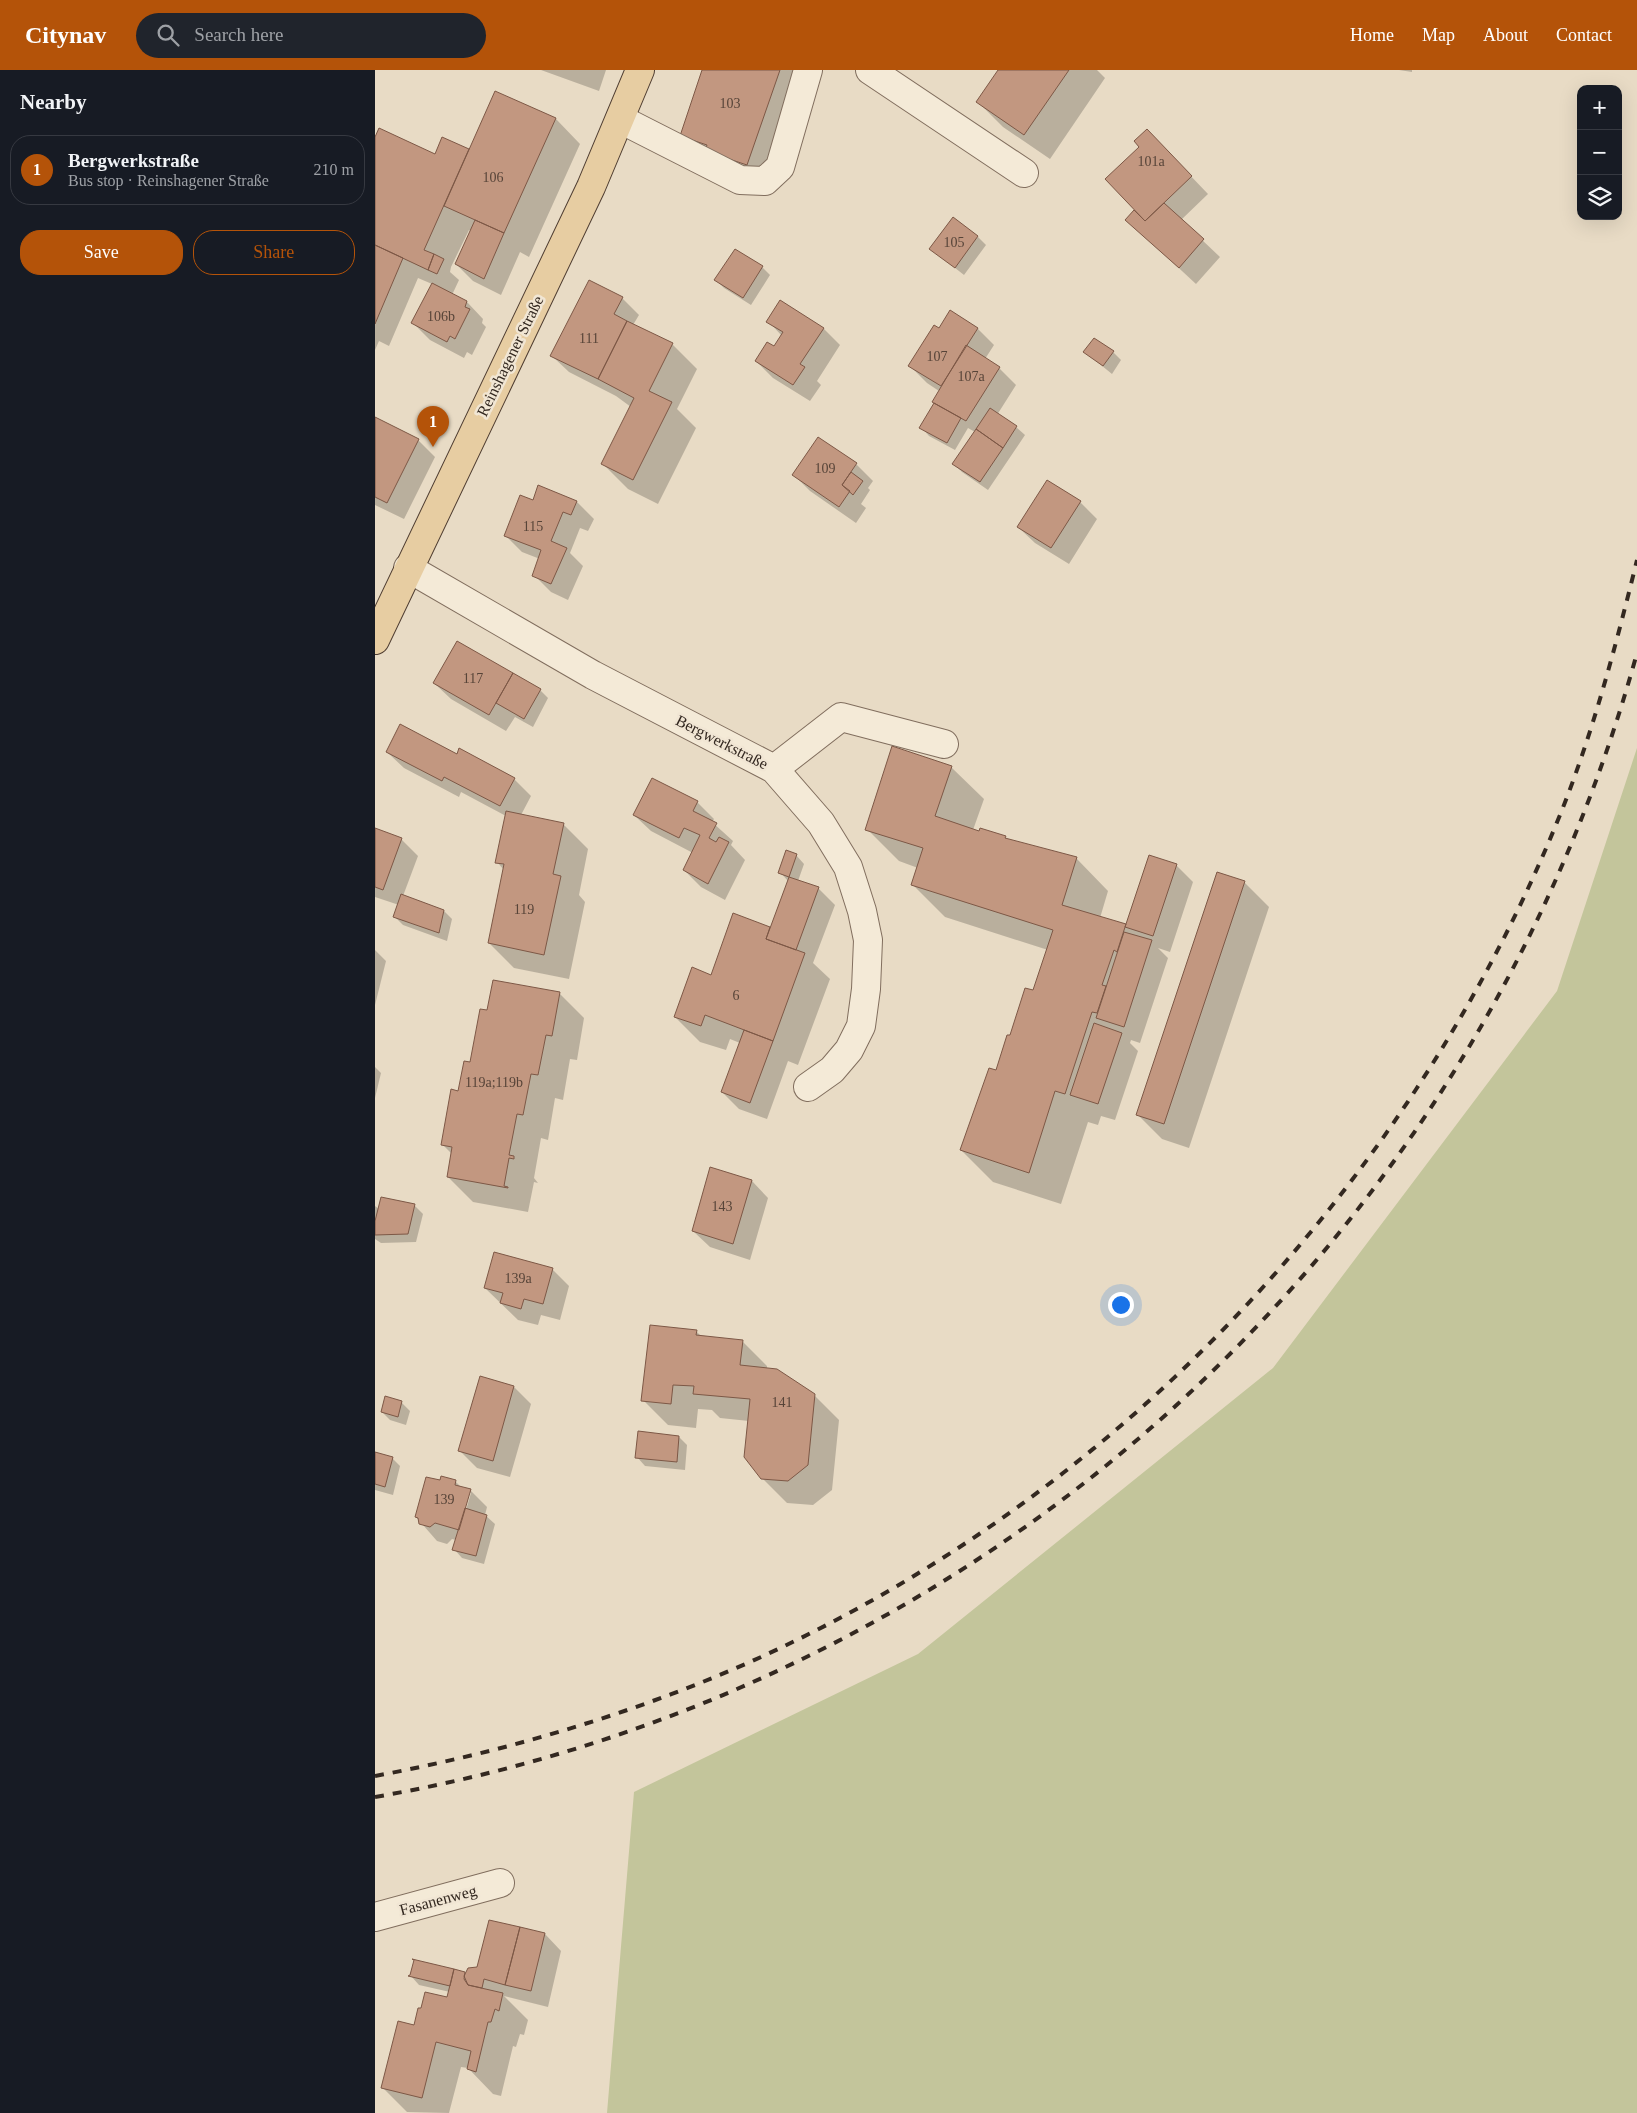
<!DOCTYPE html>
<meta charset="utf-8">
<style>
:root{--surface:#171b24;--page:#20242c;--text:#f1f3f6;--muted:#9ea1a6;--line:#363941;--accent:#b45309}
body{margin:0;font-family:"Times New Roman",serif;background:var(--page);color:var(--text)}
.controls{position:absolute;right:15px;top:15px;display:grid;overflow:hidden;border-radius:10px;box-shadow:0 5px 20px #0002}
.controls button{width:45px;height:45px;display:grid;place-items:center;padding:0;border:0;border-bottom:1px solid var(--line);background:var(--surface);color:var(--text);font:25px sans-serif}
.you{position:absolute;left:745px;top:1234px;width:18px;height:18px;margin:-12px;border:4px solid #fff;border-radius:50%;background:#1a73e8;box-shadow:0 0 0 8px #1a73e833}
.badge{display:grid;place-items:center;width:32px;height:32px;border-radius:50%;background:var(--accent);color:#fff;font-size:16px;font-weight:700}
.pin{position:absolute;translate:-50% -41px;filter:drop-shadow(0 1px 2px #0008)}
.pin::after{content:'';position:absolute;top:26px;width:18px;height:15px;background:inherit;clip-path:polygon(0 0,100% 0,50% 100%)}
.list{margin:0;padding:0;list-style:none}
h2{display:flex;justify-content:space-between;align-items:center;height:65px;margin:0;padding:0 20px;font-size:21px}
h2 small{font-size:16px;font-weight:400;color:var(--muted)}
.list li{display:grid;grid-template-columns:32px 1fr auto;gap:15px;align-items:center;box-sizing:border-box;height:70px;margin:0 10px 10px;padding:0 10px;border:1px solid var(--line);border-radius:20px}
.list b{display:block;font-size:19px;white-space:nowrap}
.list p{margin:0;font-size:16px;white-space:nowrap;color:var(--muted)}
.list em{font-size:16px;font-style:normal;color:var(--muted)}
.actions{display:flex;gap:10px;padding:15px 20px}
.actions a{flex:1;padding:11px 0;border:1px solid var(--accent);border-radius:20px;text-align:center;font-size:18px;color:var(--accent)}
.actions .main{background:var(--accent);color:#fff}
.icon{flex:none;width:28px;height:28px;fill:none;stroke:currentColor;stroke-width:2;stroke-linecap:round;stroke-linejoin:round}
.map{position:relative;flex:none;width:1262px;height:2043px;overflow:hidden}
header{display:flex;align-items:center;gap:30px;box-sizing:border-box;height:70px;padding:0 25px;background:var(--accent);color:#fff}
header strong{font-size:24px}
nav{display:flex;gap:28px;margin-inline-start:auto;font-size:18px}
.search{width:350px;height:45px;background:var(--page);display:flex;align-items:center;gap:12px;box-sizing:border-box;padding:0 18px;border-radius:28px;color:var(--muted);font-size:19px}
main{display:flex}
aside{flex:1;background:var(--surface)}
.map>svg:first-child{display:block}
.green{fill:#c3c59b}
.shadow{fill:#0003;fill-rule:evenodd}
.building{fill:#c29780;stroke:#7d5846}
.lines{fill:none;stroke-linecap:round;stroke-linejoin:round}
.minor-casing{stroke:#816e5e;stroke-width:30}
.major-casing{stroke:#4f3d31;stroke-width:30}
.minor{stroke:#f4ead7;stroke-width:28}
.major{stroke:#e7cda2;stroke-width:28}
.rail{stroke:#332820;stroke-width:4;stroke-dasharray:9 9;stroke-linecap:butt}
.labels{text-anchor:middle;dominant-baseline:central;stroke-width:5;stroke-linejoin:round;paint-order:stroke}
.number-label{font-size:14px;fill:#574438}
.street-label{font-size:16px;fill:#332820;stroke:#f1e6d4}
</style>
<header>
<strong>Citynav</strong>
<div class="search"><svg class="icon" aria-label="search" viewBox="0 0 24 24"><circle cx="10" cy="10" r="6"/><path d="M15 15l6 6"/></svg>Search here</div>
<nav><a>Home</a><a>Map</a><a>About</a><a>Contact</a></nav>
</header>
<main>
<aside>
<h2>Nearby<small></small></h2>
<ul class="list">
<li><span class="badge">1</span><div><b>Bergwerkstraße</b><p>Bus stop · Reinshagener Straße</p></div><em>210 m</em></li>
</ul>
<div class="actions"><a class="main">Save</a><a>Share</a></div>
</aside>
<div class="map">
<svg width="1262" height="2043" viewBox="0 0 1262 2043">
<rect width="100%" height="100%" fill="#e8dbc5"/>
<path class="green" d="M 1262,678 L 1262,2043 L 232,2043 L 259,1722 L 543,1584 L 898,1298 L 1182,921 Z"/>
<path class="shadow" d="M 166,0 L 231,0 L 224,21 Z
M 328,0 L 438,0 L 397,119 L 306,66 Z
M 625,0 L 722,0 L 730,8 L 675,89 L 628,57 L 603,32 Z
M 1024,0 L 1037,0 L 1037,2 Z
M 181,49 L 205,74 L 154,187 L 145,182 L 126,225 L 98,211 L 81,194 L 96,161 L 94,160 L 76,197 L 75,202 L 84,210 L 77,225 L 92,232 L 108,249 L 107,253 L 111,257 L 97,285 L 92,282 L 89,288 L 55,270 L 38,253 L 57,214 L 43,208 L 14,276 L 4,271 L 0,280 L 0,70 L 60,85 L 68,69 L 94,81 Z
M 788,77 L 833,124 L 806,150 L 845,187 L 821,214 L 752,150 L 761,140 Z
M 603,167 L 611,175 L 589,205 L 556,179 Z
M 387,197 L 395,205 L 376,235 L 349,218 L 341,210 Z
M 247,228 L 264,245 L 258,255 L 297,274 L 322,299 L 302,339 L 321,358 L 283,434 L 253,419 L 228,394 L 256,337 L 241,326 L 194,302 L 177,286 Z
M 393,251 L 448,258 L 465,275 L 442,311 L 446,315 L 435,331 L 398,308 L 381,291 L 399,278 L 407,266 Z
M 602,258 L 619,275 L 610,289 L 624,298 L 641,315 L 622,345 L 641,357 L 650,365 L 613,420 L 587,402 L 579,394 L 600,362 L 593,358 L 580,380 L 554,366 L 546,357 L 560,333 L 564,321 L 552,313 L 535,296 L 565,259 Z
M 710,282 L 738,282 L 746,290 L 737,304 Z
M 0,349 L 43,370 L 60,387 L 29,449 L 0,435 Z
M 481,394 L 498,411 L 493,418 L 495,420 L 486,434 L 491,438 L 481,453 L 435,421 L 419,405 Z
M 164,416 L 202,432 L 219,449 L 213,461 L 205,458 L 195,483 L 208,496 L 193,530 L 176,522 L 159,505 L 165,489 L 147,482 L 130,465 L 158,431 Z
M 705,432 L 722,449 L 694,494 L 660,473 L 643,457 Z
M 82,573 L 165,620 L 173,628 L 158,657 L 140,647 L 131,661 L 76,629 L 59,613 Z
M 12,682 L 82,685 L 139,709 L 156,726 L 146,745 L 188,754 L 213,779 L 204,825 L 210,832 L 194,909 L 139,898 L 114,873 L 129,800 L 122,792 L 131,746 L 86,722 L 84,727 L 29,698 Z
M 576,697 L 609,729 L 598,760 L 630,767 L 633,770 L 701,788 L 733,821 L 725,848 L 751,856 L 801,795 L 818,812 L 795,882 L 783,878 L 793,888 L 765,973 L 756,970 L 755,973 L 763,981 L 740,1050 L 726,1046 L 723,1055 L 713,1052 L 686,1134 L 618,1112 L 586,1080 L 636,967 L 659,921 L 673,880 L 570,847 L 538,815 L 543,798 L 524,791 L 492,759 Z
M 322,732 L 339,749 L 337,752 L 358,771 L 356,775 L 370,790 L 350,830 L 326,817 L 309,800 L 318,783 L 276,761 L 259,745 Z
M 0,759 L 26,769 L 43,786 L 28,826 L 69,841 L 77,849 L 72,871 L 28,855 L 20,847 L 24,835 L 0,827 Z
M 421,785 L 429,794 L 423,811 L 443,818 L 460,835 L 438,893 L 455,909 L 423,995 L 413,991 L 392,1049 L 364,1039 L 347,1022 L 365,973 L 355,969 L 351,980 L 325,972 L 300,947 L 337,906 L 394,858 L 395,859 L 413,811 L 405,802 Z
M 869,812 L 894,837 L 814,1078 L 787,1069 L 762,1044 Z
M 0,880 L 11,891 L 0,935 Z
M 184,923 L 209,948 L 202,990 L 195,989 L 188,1030 L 180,1028 L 173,1070 L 166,1068 L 159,1108 L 163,1113 L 159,1112 L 153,1142 L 98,1132 L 73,1107 L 77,1084 L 67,1074 L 113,941 Z
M 0,997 L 6,1003 L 0,1028 Z
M 336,1099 L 377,1111 L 393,1128 L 375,1190 L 335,1177 L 318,1161 Z
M 7,1128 L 40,1136 L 48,1144 L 41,1172 L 6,1173 L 0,1169 L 0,1136 L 4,1139 Z
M 177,1199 L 194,1216 L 185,1250 L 166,1245 L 163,1255 L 143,1250 L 110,1218 Z
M 321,1261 L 327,1267 L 367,1271 L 392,1296 L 392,1299 L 439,1325 L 464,1350 L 457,1420 L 438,1435 L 412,1433 L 387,1408 L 374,1351 L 345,1348 L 337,1340 L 323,1339 L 321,1358 L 293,1355 L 268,1330 Z
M 105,1307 L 139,1317 L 156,1334 L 135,1407 L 102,1398 L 85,1381 Z
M 26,1332 L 35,1341 L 31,1355 L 15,1350 L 7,1342 Z
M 304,1367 L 312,1375 L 310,1400 L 270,1396 L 262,1387 Z
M 0,1383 L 17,1388 L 25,1396 L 18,1425 L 0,1420 Z
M 80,1411 L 87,1418 L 95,1420 L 112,1437 L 110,1445 L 120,1454 L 109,1494 L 87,1488 L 79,1479 L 81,1470 L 77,1469 L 72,1474 L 62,1471 L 41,1447 L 66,1412 ZM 94,1422 L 96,1423 L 91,1440 L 88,1440 Z
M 170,1864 L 186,1881 L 173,1937 L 129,1926 L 153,1950 L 149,1965 L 145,1964 L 141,1977 L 138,1976 L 126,2026 L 118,2024 L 93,1998 L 86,1997 L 74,2043 L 32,2042 L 7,2017 L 40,1956 L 73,1928 L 75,1922 L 44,1915 L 36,1906 L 91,1904 Z"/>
<path class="building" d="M 327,0 L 405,0 L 372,95 L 330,81 L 332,75 L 305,66 Z
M 623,0 L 694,0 L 649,65 L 601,32 Z
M 120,21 L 181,48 L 129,163 L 69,136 Z
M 4,58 L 60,84 L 67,67 L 94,79 L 49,180 L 59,184 L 53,200 L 0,175 L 0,67 Z
M 772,59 L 817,106 L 770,151 L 730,109 L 764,77 L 759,71 Z
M 789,133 L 829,169 L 804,198 L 750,150 L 759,140 L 770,151 Z
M 578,147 L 603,166 L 580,198 L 554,179 Z
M 100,150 L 129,163 L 109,209 L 80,194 Z
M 0,175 L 28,188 L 0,254 Z
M 360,179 L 388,196 L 368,228 L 339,210 Z
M 59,184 L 69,189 L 62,204 L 53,200 Z
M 214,210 L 248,227 L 239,244 L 252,251 L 223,309 L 175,286 Z
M 57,213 L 92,231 L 90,237 L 95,239 L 80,269 L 75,266 L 72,272 L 36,253 Z
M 405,230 L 449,258 L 425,294 L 430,297 L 418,315 L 380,291 L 392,272 L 399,276 L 408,262 L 391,252 Z
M 575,240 L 603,258 L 566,316 L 533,296 L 559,255 L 564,258 Z
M 252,251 L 298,273 L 274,321 L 297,332 L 258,410 L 226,394 L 259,328 L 223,309 Z
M 719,268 L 739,281 L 728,296 L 708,282 Z
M 591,275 L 625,297 L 591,351 L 557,332 Z
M 559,333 L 586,348 L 572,373 L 544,358 Z
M 615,338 L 642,356 L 628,378 L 601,359 Z
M 0,347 L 44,369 L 12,433 L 0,427 Z
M 601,359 L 628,378 L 605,412 L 577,394 Z
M 443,367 L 482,393 L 467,415 L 475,421 L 464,437 L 417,405 Z
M 476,402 L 488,411 L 478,425 L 467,415 Z
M 672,410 L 706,431 L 676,478 L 642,457 Z
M 163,415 L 202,431 L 196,445 L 188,442 L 176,471 L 192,478 L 176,514 L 157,506 L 166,480 L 129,466 L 145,425 L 158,430 Z
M 82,571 L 138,603 L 114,645 L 58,613 Z
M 138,603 L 166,619 L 149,649 L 121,633 Z
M 25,654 L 82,684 L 84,678 L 140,708 L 125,736 L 69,707 L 67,711 L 11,682 Z
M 517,676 L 577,696 L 560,746 L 604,761 L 605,758 L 631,766 L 630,768 L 702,787 L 687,835 L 751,854 L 742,882 L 739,880 L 727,915 L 731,916 L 722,943 L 717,942 L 690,1024 L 680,1021 L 654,1103 L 585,1080 L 614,998 L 621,1000 L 632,965 L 635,965 L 650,918 L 658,920 L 678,860 L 536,815 L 548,778 L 490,760 Z
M 277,708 L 323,731 L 318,741 L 342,753 L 334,768 L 341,772 L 344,767 L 354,772 L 333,814 L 308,800 L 325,765 L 309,758 L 304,768 L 258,745 Z
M 131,741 L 189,753 L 178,804 L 186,806 L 169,885 L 113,873 L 129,794 L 120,793 Z
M 0,758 L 27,768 L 8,820 L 0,817 Z
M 411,780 L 422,784 L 414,807 L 403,803 Z
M 774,785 L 802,794 L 778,866 L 750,857 Z
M 842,802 L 870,811 L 789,1054 L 761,1045 Z
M 414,807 L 444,817 L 421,880 L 391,869 Z
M 26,824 L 69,840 L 64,863 L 18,847 Z
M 358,843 L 395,857 L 391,869 L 430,883 L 398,971 L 330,945 L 326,956 L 299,947 L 317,897 L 336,905 Z
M 749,862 L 777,870 L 749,957 L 721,948 Z
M 118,910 L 185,922 L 177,966 L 171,965 L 163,1005 L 156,1004 L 148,1045 L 142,1044 L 134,1085 L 139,1086 L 139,1089 L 134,1088 L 129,1116 L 133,1117 L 133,1118 L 72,1107 L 77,1077 L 66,1075 L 76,1019 L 83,1021 L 89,991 L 95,992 L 105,939 L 112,940 Z
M 719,953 L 747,963 L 723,1034 L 695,1025 Z
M 369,960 L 398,971 L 375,1033 L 346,1022 Z
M 335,1097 L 377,1110 L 358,1174 L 317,1161 Z
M 6,1127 L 40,1134 L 33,1164 L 0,1165 L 0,1151 Z
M 119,1182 L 178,1198 L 168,1234 L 149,1229 L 146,1239 L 125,1233 L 128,1223 L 109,1218 Z
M 275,1255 L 322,1260 L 321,1265 L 368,1270 L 365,1295 L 402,1299 L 440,1324 L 433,1395 L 413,1411 L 386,1409 L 369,1387 L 375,1329 L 318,1324 L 319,1316 L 298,1315 L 296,1334 L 266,1331 Z
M 105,1306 L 139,1316 L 118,1391 L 83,1381 Z
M 10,1326 L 27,1331 L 23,1347 L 6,1342 Z
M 263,1361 L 304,1366 L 302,1392 L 260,1388 Z
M 0,1382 L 18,1387 L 10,1417 L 0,1414 Z
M 66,1406 L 81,1410 L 80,1415 L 96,1419 L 84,1460 L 60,1453 L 55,1457 L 44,1454 L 43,1448 L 40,1447 L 51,1407 L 65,1410 Z
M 90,1438 L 112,1445 L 101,1486 L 77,1480 Z
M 114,1850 L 145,1857 L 130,1915 L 109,1909 L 107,1918 L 93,1915 L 89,1906 L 93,1898 L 102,1897 Z
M 145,1857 L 170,1863 L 156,1921 L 130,1915 Z
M 37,1889 L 79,1899 L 75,1916 L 33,1906 L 35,1905 L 39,1890 Z
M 79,1899 L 90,1902 L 89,1909 L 93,1915 L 128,1923 L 124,1941 L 120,1939 L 116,1952 L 113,1952 L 101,2002 L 92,1999 L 96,1981 L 61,1972 L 47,2028 L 6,2018 L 23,1951 L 39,1955 L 43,1938 L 46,1938 L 50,1922 L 72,1927 Z"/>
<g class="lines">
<defs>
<path id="minor" d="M 495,0 L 649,103
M 245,49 L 365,110 L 390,111 L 405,97 L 433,0
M 33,498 L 218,605 L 399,699 L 446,753 L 473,797 L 487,841 L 493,870 L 491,919 L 486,956 L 474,980 L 457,1000 L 433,1017
M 399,699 L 466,647 L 569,674
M 0,1847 L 125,1813"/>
<path id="major" d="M 0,570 L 216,117 L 265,0"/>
</defs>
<use href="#minor" class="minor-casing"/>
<use href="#major" class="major-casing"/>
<use href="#minor" class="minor"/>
<use href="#major" class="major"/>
<path class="rail" d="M 0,1706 C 128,1682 255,1645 375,1592 C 743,1427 1037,1114 1187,740 C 1219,659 1241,575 1262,490
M 0,1727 C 609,1621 1098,1178 1262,583"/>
</g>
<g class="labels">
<g class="number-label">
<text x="355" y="33">103</text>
<text x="776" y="91">101a</text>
<text x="118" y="107">106</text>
<text x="579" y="172">105</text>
<text x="66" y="246">106b</text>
<text x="214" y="268">111</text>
<text x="562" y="286">107</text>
<text x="596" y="306">107a</text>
<text x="450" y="398">109</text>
<text x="158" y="456">115</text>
<text x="98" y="608">117</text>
<text x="149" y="839">119</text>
<text x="361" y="925">6</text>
<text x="119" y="1012">119a;119b</text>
<text x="347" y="1136">143</text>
<text x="143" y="1208">139a</text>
<text x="407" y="1332">141</text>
<text x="69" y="1429">139</text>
</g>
<g class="street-label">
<text transform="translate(135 286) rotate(-64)">Reinshagener Straße</text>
<text transform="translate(347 672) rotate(27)">Bergwerkstraße</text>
<text transform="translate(63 1830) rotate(-15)">Fasanenweg</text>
</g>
</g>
</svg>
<div class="controls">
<button>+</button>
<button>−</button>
<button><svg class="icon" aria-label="layers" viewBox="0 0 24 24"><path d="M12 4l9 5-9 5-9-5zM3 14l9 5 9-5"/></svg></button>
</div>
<div class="you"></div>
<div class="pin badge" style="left:58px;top:377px">1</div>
</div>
</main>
